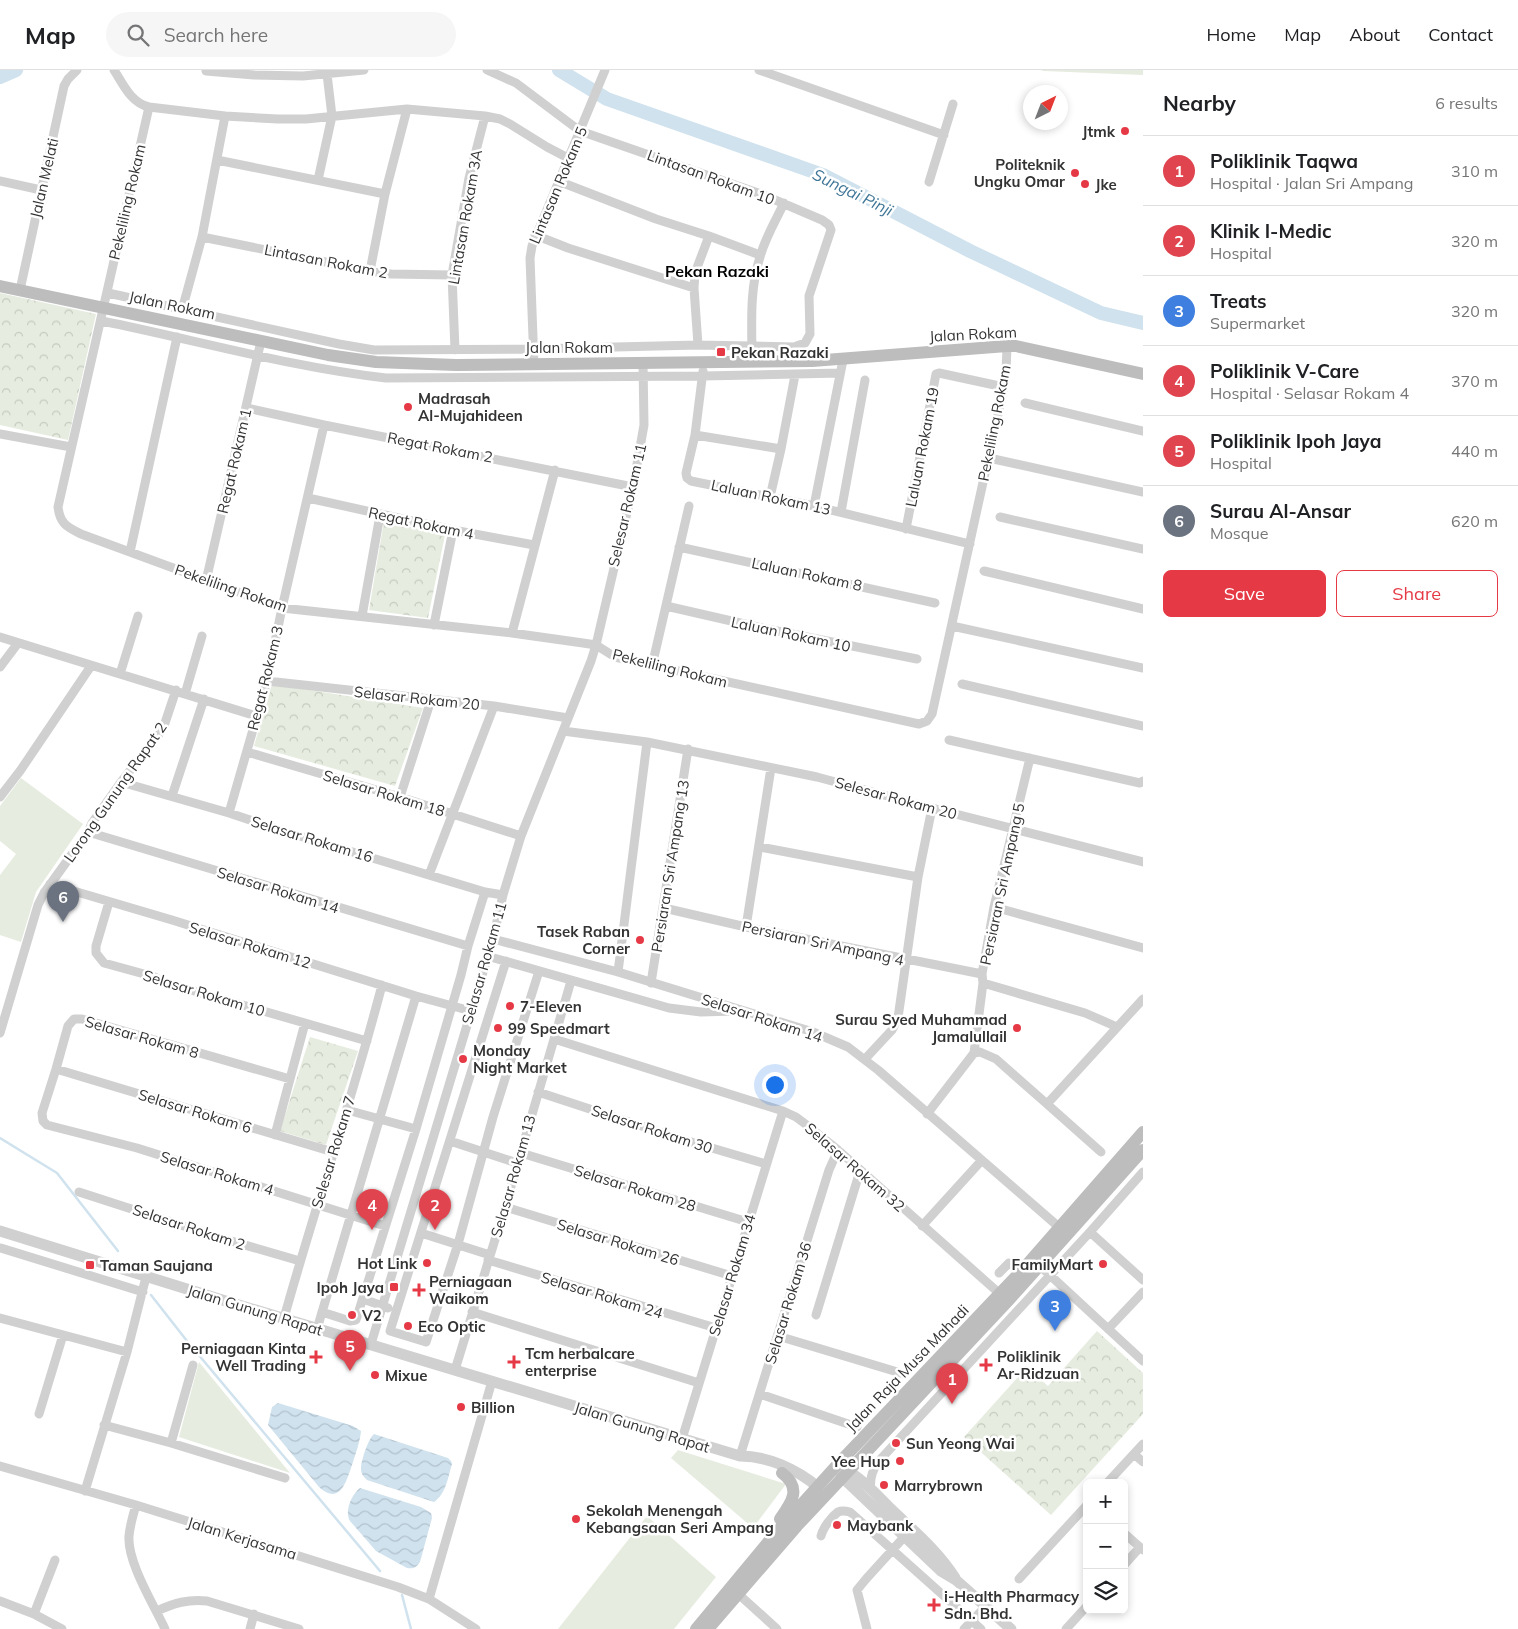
<!DOCTYPE html>
<meta charset="utf-8">
<style>
:root{--surface:#fff;--page:#f6f6f6;--text:#202124;--muted:#757577;--line:#e0e0e0;--accent:#e63946}
body{margin:0;font-family:Mulish,sans-serif;background:var(--page);color:var(--text)}
.controls{position:absolute;right:15px;bottom:15px;display:grid;overflow:hidden;border-radius:8px;box-shadow:0 2px 8px #0003}
.controls button{width:45px;height:45px;display:grid;place-items:center;padding:0;border:0;border-bottom:1px solid var(--line);background:var(--surface);color:var(--text);font:25px sans-serif}
.compass{position:absolute;left:1023px;top:15px;width:45px;height:45px;border-radius:50%;background:var(--surface);box-shadow:0 2px 8px #0003;rotate:42deg}
.you{position:absolute;left:774px;top:1014px;width:18px;height:18px;margin:-12px;border:4px solid #fff;border-radius:50%;background:#1a73e8;box-shadow:0 0 0 8px #1a73e833}
.badge{display:grid;place-items:center;width:32px;height:32px;border-radius:50%;background:var(--accent);color:#fff;font-size:16px;font-weight:700}
.pin{position:absolute;translate:-50% -41px;filter:drop-shadow(0 1px 2px #0008)}
.pin::after{content:'';position:absolute;top:26px;width:18px;height:15px;background:inherit;clip-path:polygon(0 0,100% 0,50% 100%)}
.list{margin:0;padding:0;list-style:none}
h2{display:flex;justify-content:space-between;align-items:center;height:65px;margin:0;padding:0 20px;font-size:21px}
h2 small{font-size:16px;font-weight:400;color:var(--muted)}
.list li{display:grid;grid-template-columns:32px 1fr auto;gap:15px;align-items:center;box-sizing:border-box;height:70px;padding:0 20px;border-top:1px solid var(--line)}
.list b{display:block;font-size:19px;white-space:nowrap}
.list p{margin:0;font-size:16px;white-space:nowrap;color:var(--muted)}
.list em{font-size:16px;font-style:normal;color:var(--muted)}
.actions{display:flex;gap:10px;padding:15px 20px}
.actions a{flex:1;padding:11px 0;border:1px solid var(--accent);border-radius:8px;text-align:center;font-size:18px;color:var(--accent)}
.actions .main{background:var(--accent);color:#fff}
.icon{flex:none;width:28px;height:28px;fill:none;stroke:currentColor;stroke-width:2;stroke-linecap:round;stroke-linejoin:round}
.map{position:relative;flex:none;width:1143px;height:1559px;overflow:hidden}
header{display:flex;align-items:center;gap:30px;box-sizing:border-box;height:70px;padding:0 25px;background:var(--surface);border-bottom:1px solid var(--line)}
header strong{font-size:24px}
nav{display:flex;gap:28px;margin-inline-start:auto;font-size:18px}
.search{width:350px;height:45px;background:var(--page);display:flex;align-items:center;gap:12px;box-sizing:border-box;padding:0 18px;border-radius:28px;color:var(--muted);font-size:19px}
main{display:flex}
aside{flex:1;background:var(--surface)}
.map>svg:first-child{display:block}
.grass{fill:#e6ecdf}
.park{fill:url(#park-crowns)}
.water{fill:url(#water-waves)}
.lines{fill:none;stroke-linecap:round;stroke-linejoin:round}
.stream{stroke:#cfe2ee;stroke-width:2.5}
.river{stroke:#cfe2ee;stroke-width:14}
.minor{stroke:#d0d0d0;stroke-width:9}
.tertiary{stroke:#d0d0d0;stroke-width:11}
.secondary{stroke:#bdbdbd;stroke-width:12}
.poi-dot{fill:#e63946;stroke:#fff;stroke-width:2}
.labels{text-anchor:middle;dominant-baseline:central;stroke-width:5;stroke-linejoin:round;paint-order:stroke}
.poi-label{font-size:15px;font-weight:bold;fill:#333;stroke:#fff;text-anchor:start}
.street-label{font-size:15px;fill:#333;stroke:#fff}
.water-label{font-size:16px;font-style:italic;fill:#3f7597;stroke:#fff}
.neighbourhood-label{font-size:16px;font-weight:bold;fill:#000;stroke:#fff}
</style>
<header>
<strong>Map</strong>
<div class="search"><svg class="icon" aria-label="search" viewBox="0 0 24 24"><circle cx="10" cy="10" r="6"/><path d="M15 15l6 6"/></svg>Search here</div>
<nav><a>Home</a><a>Map</a><a>About</a><a>Contact</a></nav>
</header>
<main>
<div class="map">
<svg width="1143" height="1559" viewBox="0 0 1143 1559">
<defs>
<pattern id="park-crowns" width="20" height="18" patternUnits="userSpaceOnUse" patternTransform="scale(1.25)"><rect width="20" height="18" fill="#e6ecdf"/><path d="M2 6a3 3 0 1 1 6 0M12 15a3 3 0 1 1 6 0" fill="none" stroke="#c6cbc0"/></pattern>
<pattern id="water-waves" width="16" height="10" patternUnits="userSpaceOnUse" patternTransform="scale(1.25)"><rect width="16" height="10" fill="#cfe2ee"/><path d="M0 5q4-4 8 0t8 0" fill="none" stroke="#b2c2cd"/></pattern>
</defs>
<rect width="100%" height="100%" fill="#fff"/>
<path class="grass" d="M 1040,0 L 1143,0 L 1143,5 L 1044,1 Z
M 21,708 L 83,754 L 36,822 L 21,872 L 0,865 L 0,805 L 16,784 L 0,771 L 0,736 Z
M 199,1292 L 290,1403 L 179,1367 Z
M 678,1380 L 786,1414 L 753,1458 L 671,1388 Z
M 647,1446 L 716,1507 L 674,1559 L 558,1559 Z"/>
<path class="park" d="M 0,223 L 96,244 L 68,370 L 0,355 Z
M 384,451 L 445,465 L 428,548 L 369,540 Z
M 272,614 L 423,638 L 395,716 L 254,676 Z
M 310,967 L 358,981 L 326,1075 L 280,1061 Z
M 1097,1261 L 1143,1303 L 1143,1344 L 1051,1445 L 964,1367 L 1027,1297 L 1048,1316 Z"/>
<path class="water" d="M 278,1333 L 353,1356 L 361,1361 C 360,1372 356,1382 353,1392 C 347,1409 341,1437 319,1417 L 268,1355 L 272,1337 Z
M 374,1364 L 448,1388 L 451,1391 L 452,1394 C 448,1407 446,1424 434,1432 L 367,1410 C 364,1407 361,1404 361,1399 C 361,1391 368,1369 374,1364 Z
M 360,1418 L 421,1437 L 431,1443 L 432,1448 L 420,1492 C 416,1498 413,1499 407,1498 L 376,1481 L 350,1451 C 344,1441 352,1424 360,1418 Z"/>
<g class="lines">
<path class="stream" d="M 0,1068 L 57,1103 L 118,1181
M 151,1225 L 187,1271 L 380,1501
M 402,1525 L 411,1559"/>
<path class="river" d="M 559,0 L 607,29 L 823,105 L 970,181 L 1101,243 L 1143,253
M 0,7 L 16,0"/>
<path class="minor" d="M 114,0 C 123,14 131,33 149,37
M 759,0 L 944,65
M 206,1 L 254,5 L 303,6 L 364,0
M 568,88 L 547,77 L 510,54 L 500,49 L 485,46 L 407,39 L 306,49 L 278,49 L 225,46 L 149,37 L 58,437 C 60,454 67,457 81,464 L 282,538 L 512,563 L 583,573 L 596,575 L 615,587 L 919,654 L 927,651 L 932,644 L 1004,317 L 1006,303 L 1007,276
M 217,90 L 385,124
M 318,110 L 332,46 L 327,4
M 0,111 L 41,120
M 558,111 L 656,149 L 709,166 L 760,185
M 929,112 L 953,34
M 535,165 L 568,178 L 694,218
M 202,167 L 370,201 L 391,204 L 452,205
M 370,201 L 385,124 L 407,39
M 20,220 L 64,16 L 68,9 L 77,0
M 108,223 L 339,274 L 374,280 L 533,279 L 698,275 L 794,277 L 805,273 L 810,264 L 809,226 L 831,160 L 829,155 L 822,150 L 761,124 L 580,61 L 516,13 L 487,0
M 182,240 L 202,167 L 225,46
M 102,251 C 196,270 290,297 386,308 L 703,306 L 840,303
M 698,275 L 694,218 L 695,203 L 709,166
M 455,280 L 452,205 L 469,108 L 485,46
M 752,291 C 752,257 749,220 760,187 C 765,168 776,150 784,133
M 534,294 L 530,188 L 532,176 L 605,0
M 703,301 L 695,365 L 686,403 L 687,408 L 691,411 L 814,436 L 970,474
M 1025,333 L 1143,361
M 247,338 L 324,355 L 633,417
M 0,364 L 71,377
M 695,365 L 781,379
M 989,388 L 1143,422
M 770,427 L 781,379 L 795,305
M 308,428 L 453,460 L 534,475
M 814,436 L 843,290
M 841,442 L 865,310
M 1000,447 L 1143,479
M 906,459 L 936,304 L 939,303 L 1004,317
M 679,477 L 935,533
M 130,482 L 177,267
M 984,501 L 1143,539
M 206,511 L 261,271
M 666,536 L 762,558 L 917,589
M 362,546 L 380,445
M 434,555 L 453,460
M 952,556 L 1143,598
M 512,563 L 555,400
M 0,567 L 256,646
M 652,596 L 689,436
M 0,597 L 18,573
M 120,604 L 138,546
M 267,611 L 494,636 L 568,648
M 962,614 L 1143,656
M 185,624 L 202,566
M 563,661 L 647,672 L 817,707 L 932,738 L 1143,792
M 949,670 L 1140,713 L 1143,711
M 247,682 L 400,727 L 521,766
M 121,712 L 229,743 L 283,761 L 485,822 L 503,825
M 172,726 L 204,629
M 0,727 L 20,701 L 91,596
M 400,727 L 431,630
M 229,743 L 267,611 L 282,538 L 324,355
M 88,762 L 468,876
M 760,777 L 918,807
M 429,805 L 494,636
M 50,814 L 172,850 L 416,926 L 471,941
M 109,832 L 96,876 L 96,883 L 104,893 L 155,907 L 163,912 L 367,971
M 994,837 L 1143,878
M 664,838 L 746,857 L 982,904
M 746,857 L 771,698
M 493,869 L 618,902 L 813,962 L 848,977 L 878,1000 L 1060,1158 L 1063,1159
M 487,886 L 669,938 L 701,942 L 734,941
M 506,891 L 390,1261 L 426,1272 L 458,1174 L 493,1047 L 539,901
M 618,902 L 647,672
M 651,913 L 688,679
M 983,913 L 1085,943 L 1117,957
M 0,963 L 38,835 L 44,823 L 88,762 L 92,753 L 121,712 L 163,659 L 176,620
M 554,969 L 783,1041 L 796,1047 L 808,1056 L 838,1080 L 1000,1224
M 974,983 L 980,982 L 996,989 L 1047,1034 L 1143,929
M 865,989 L 892,960 L 898,948 L 918,807 L 932,738
M 56,999 L 333,1082
M 290,1009 L 82,949 L 74,949 L 68,956 L 56,999 L 42,1043 L 43,1051 L 47,1055 L 137,1078 L 385,1156
M 538,1022 L 678,1068 L 766,1094
M 1047,1034 L 1101,1082
M 347,1040 L 416,1059
M 927,1044 L 974,983 L 983,913 L 982,904 L 994,837 L 1030,688
M 275,1065 L 305,953
M 450,1071 L 517,1093
M 521,1083 L 748,1152
M 79,1122 L 221,1168 L 300,1191
M 505,1137 L 732,1206
M 922,1156 L 982,1090
M 1090,1162 L 1143,1210
M 421,1163 L 490,1185
M 1,1178 L 143,1222
M 488,1190 L 716,1258
M 999,1203 L 1009,1193 L 1024,1198 L 1031,1194 L 1040,1196 L 1143,1291
M 363,1229 L 388,1238
M 322,1242 L 350,1251 L 356,1250 L 416,1059 L 461,905 L 468,876 L 485,822
M 472,1242 L 699,1313
M 816,1245 L 860,1101
M 0,1248 L 127,1282
M 284,1248 C 315,1137 353,1027 382,915
M 317,1259 L 416,926
M 1108,1259 L 1143,1222
M 778,1266 L 904,1304
M 371,1274 L 493,869 L 503,825 L 521,766 L 591,591 L 596,575 L 633,417 L 644,355 L 643,293
M 455,1300 L 505,1137 L 571,911
M 760,1324 L 857,1357
M 39,1344 L 63,1265
M 104,1355 L 171,1373 L 285,1408
M 682,1369 L 783,1041
M 171,1373 L 193,1295
M 1134,1384 L 1143,1392
M 740,1386 L 829,1100 L 838,1080
M 0,1396 L 136,1435 L 398,1517 L 429,1529 L 476,1559
M 1107,1413 L 1143,1374
M 871,1420 C 869,1409 872,1401 878,1392 L 1090,1162 L 1143,1102
M 85,1421 L 127,1282 L 146,1207
M 136,1435 C 133,1445 130,1455 129,1466 C 127,1492 154,1535 165,1559
M 1124,1463 L 1143,1480
M 821,1466 C 823,1458 831,1447 838,1442 C 842,1440 846,1441 850,1442 L 981,1559
M 1124,1495 L 1140,1477
M 1019,1509 L 1087,1435
M 735,1521 L 777,1559
M 429,1529 L 492,1311
M 0,1531 L 34,1544 L 62,1559
M 157,1541 C 174,1533 188,1529 207,1531 L 299,1559
M 34,1544 L 55,1490
M 250,1559 L 254,1544
M 867,1559 L 857,1520 L 866,1509 L 905,1466
M 964,1559 L 986,1536
M 1066,1559 L 1087,1536"/>
<path class="tertiary" d="M 0,1161 C 246,1238 492,1313 740,1386 C 768,1386 796,1399 818,1417
M 842,1398 C 861,1407 877,1425 892,1440 C 914,1461 939,1482 955,1508
M 839,1399 L 842,1407 L 941,1501 L 956,1510 L 1011,1559"/>
<path class="secondary" d="M 0,216 L 328,285 L 376,292 L 456,295 L 812,291 L 1007,276 L 1016,276 L 1143,304
M 780,1449 C 792,1432 802,1418 782,1403
M 696,1559 L 774,1465 L 837,1395 L 1024,1198 L 1143,1062
M 708,1559 L 797,1456 L 1008,1231 L 1143,1080"/>
</g>
<g class="poi-dot">
<circle cx="1125" cy="61" r="5"/>
<circle cx="1075" cy="103" r="5"/>
<circle cx="1085" cy="114" r="5"/>
<rect x="716" y="277" width="10" height="10" rx="2.5"/>
<circle cx="408" cy="337" r="5"/>
<circle cx="640" cy="870" r="5"/>
<circle cx="510" cy="936" r="5"/>
<circle cx="498" cy="958" r="5"/>
<circle cx="1017" cy="958" r="5"/>
<circle cx="463" cy="989" r="5"/>
<circle cx="427" cy="1193" r="5"/>
<circle cx="1103" cy="1194" r="5"/>
<rect x="85" y="1190" width="10" height="10" rx="2.5"/>
<rect x="389" y="1212" width="10" height="10" rx="2.5"/>
<path d="M416.5 1212.5h5v5h5v5h-5v5h-5v-5h-5v-5h5z"/>
<circle cx="352" cy="1245" r="5"/>
<circle cx="408" cy="1256" r="5"/>
<path d="M313.5 1279.5h5v5h5v5h-5v5h-5v-5h-5v-5h5z"/>
<path d="M511.5 1284.5h5v5h5v5h-5v5h-5v-5h-5v-5h5z"/>
<path d="M983.5 1287.5h5v5h5v5h-5v5h-5v-5h-5v-5h5z"/>
<circle cx="375" cy="1305" r="5"/>
<circle cx="461" cy="1337" r="5"/>
<circle cx="896" cy="1373" r="5"/>
<circle cx="900" cy="1391" r="5"/>
<circle cx="884" cy="1415" r="5"/>
<circle cx="576" cy="1449" r="5"/>
<circle cx="837" cy="1455" r="5"/>
<path d="M931.5 1527.5h5v5h5v5h-5v5h-5v-5h-5v-5h5z"/>
</g>
<g class="labels">
<g class="poi-label">
<text x="1115" y="61" text-anchor="end">Jtmk</text>
<text x="1065" y="94" text-anchor="end">Politeknik<tspan x="1065" dy="17">Ungku Omar</tspan></text>
<text x="1095" y="114">Jke</text>
<text x="731" y="282">Pekan Razaki</text>
<text x="418" y="328">Madrasah<tspan x="418" dy="17">Al-Mujahideen</tspan></text>
<text x="630" y="861" text-anchor="end">Tasek Raban<tspan x="630" dy="17">Corner</tspan></text>
<text x="520" y="936">7-Eleven</text>
<text x="1007" y="949" text-anchor="end">Surau Syed Muhammad<tspan x="1007" dy="17">Jamalullail</tspan></text>
<text x="508" y="958">99 Speedmart</text>
<text x="473" y="980">Monday<tspan x="473" dy="17">Night Market</tspan></text>
<text x="417" y="1193" text-anchor="end">Hot Link</text>
<text x="1093" y="1194" text-anchor="end">FamilyMart</text>
<text x="100" y="1195">Taman Saujana</text>
<text x="429" y="1211">Perniagaan<tspan x="429" dy="17">Waikom</tspan></text>
<text x="384" y="1217" text-anchor="end">Ipoh Jaya</text>
<text x="362" y="1245">V2</text>
<text x="418" y="1256">Eco Optic</text>
<text x="306" y="1278" text-anchor="end">Perniagaan Kinta<tspan x="306" dy="17">Well Trading</tspan></text>
<text x="525" y="1283">Tcm herbalcare<tspan x="525" dy="17">enterprise</tspan></text>
<text x="997" y="1286">Poliklinik<tspan x="997" dy="17">Ar-Ridzuan</tspan></text>
<text x="385" y="1305">Mixue</text>
<text x="471" y="1337">Billion</text>
<text x="906" y="1373">Sun Yeong Wai</text>
<text x="890" y="1391" text-anchor="end">Yee Hup</text>
<text x="894" y="1415">Marrybrown</text>
<text x="586" y="1440">Sekolah Menengah<tspan x="586" dy="17">Kebangsaan Seri Ampang</tspan></text>
<text x="847" y="1455">Maybank</text>
<text x="944" y="1526">i-Health Pharmacy<tspan x="944" dy="17">Sdn. Bhd.</tspan></text>
</g>
<g class="street-label">
<text transform="translate(711 107) rotate(20)">Lintasan Rokam 10</text>
<text transform="translate(44 108) rotate(-77)">Jalan Melati</text>
<text transform="translate(558 115) rotate(-67)">Lintasan Rokam 5</text>
<text transform="translate(127 132) rotate(-77)">Pekeliling Rokam</text>
<text transform="translate(465 147) rotate(-80)">Lintasan Rokam 3A</text>
<text transform="translate(326 191) rotate(11)">Lintasan Rokam 2</text>
<text transform="translate(172 235) rotate(12)">Jalan Rokam</text>
<text transform="translate(973 264) rotate(-3)">Jalan Rokam</text>
<text x="569" y="277">Jalan Rokam</text>
<text transform="translate(994 353) rotate(-79)">Pekeliling Rokam</text>
<text transform="translate(440 377) rotate(11)">Regat Rokam 2</text>
<text transform="translate(922 377) rotate(-79)">Laluan Rokam 19</text>
<text transform="translate(234 391) rotate(-77)">Regat Rokam 1</text>
<text transform="translate(771 427) rotate(12)">Laluan Rokam 13</text>
<text transform="translate(627 435) rotate(-77)">Selesar Rokam 11</text>
<text transform="translate(421 453) rotate(12)">Regat Rokam 4</text>
<text transform="translate(807 504) rotate(12)">Laluan Rokam 8</text>
<text transform="translate(231 518) rotate(19)">Pekeliling Rokam</text>
<text transform="translate(791 564) rotate(12)">Laluan Rokam 10</text>
<text transform="translate(670 598) rotate(14)">Pekeliling Rokam</text>
<text transform="translate(265 608) rotate(-76)">Regat Rokam 3</text>
<text transform="translate(417 628) rotate(6)">Selasar Rokam 20</text>
<text transform="translate(115 722) rotate(-55)">Lorong Gunung Rapat 2</text>
<text transform="translate(384 723) rotate(17)">Selasar Rokam 18</text>
<text transform="translate(896 728) rotate(15)">Selesar Rokam 20</text>
<text transform="translate(312 769) rotate(17)">Selasar Rokam 16</text>
<text transform="translate(670 796) rotate(-81)">Persiaran Sri Ampang 13</text>
<text transform="translate(1002 814) rotate(-78)">Persiaran Sri Ampang 5</text>
<text transform="translate(278 820) rotate(17)">Selasar Rokam 14</text>
<text transform="translate(823 873) rotate(12)">Persiaran Sri Ampang 4</text>
<text transform="translate(250 875) rotate(17)">Selasar Rokam 12</text>
<text transform="translate(484 893) rotate(-74)">Selasar Rokam 11</text>
<text transform="translate(204 923) rotate(17)">Selasar Rokam 10</text>
<text transform="translate(762 948) rotate(18)">Selasar Rokam 14</text>
<text transform="translate(142 967) rotate(16)">Selasar Rokam 8</text>
<text transform="translate(195 1041) rotate(17)">Selasar Rokam 6</text>
<text transform="translate(652 1059) rotate(18)">Selasar Rokam 30</text>
<text transform="translate(333 1082) rotate(-73)">Selesar Rokam 7</text>
<text transform="translate(855 1097) rotate(41)">Selasar Rokam 32</text>
<text transform="translate(217 1103) rotate(17)">Selasar Rokam 4</text>
<text transform="translate(513 1106) rotate(-74)">Selasar Rokam 13</text>
<text transform="translate(635 1118) rotate(17)">Selasar Rokam 28</text>
<text transform="translate(189 1157) rotate(18)">Selasar Rokam 2</text>
<text transform="translate(618 1172) rotate(17)">Selasar Rokam 26</text>
<text transform="translate(732 1205) rotate(-73)">Selasar Rokam 34</text>
<text transform="translate(602 1225) rotate(17)">Selasar Rokam 24</text>
<text transform="translate(788 1233) rotate(-73)">Selasar Rokam 36</text>
<text transform="translate(255 1240) rotate(17)">Jalan Gunung Rapat</text>
<text transform="translate(907 1298) rotate(-46)">Jalan Raja Musa Mahadi</text>
<text transform="translate(642 1357) rotate(17)">Jalan Gunung Rapat</text>
<text transform="translate(242 1468) rotate(17)">Jalan Kerjasama</text>
</g>
<g class="water-label">
<text transform="translate(853 122) rotate(26)">Sungai Pinji</text>
</g>
<g class="neighbourhood-label">
<text x="717" y="201">Pekan Razaki</text>
</g>
</g>
</svg>
<div class="controls">
<button>+</button>
<button>−</button>
<button><svg class="icon" aria-label="layers" viewBox="0 0 24 24"><path d="M12 4l9 5-9 5-9-5zM3 14l9 5 9-5"/></svg></button>
</div>
<svg class="compass" viewBox="-18 -18 36 36"><path d="M0-13l5 13h-10z" fill="#e53935"/><path d="M0 13l5-13h-10z" fill="#757577"/></svg>
<div class="you"></div>
<div class="pin badge" style="left:952px;top:1334px;background:#e0444e">1</div>
<div class="pin badge" style="left:435px;top:1160px;background:#e0444e">2</div>
<div class="pin badge" style="left:1055px;top:1261px;background:#3f7fe0">3</div>
<div class="pin badge" style="left:372px;top:1160px;background:#e0444e">4</div>
<div class="pin badge" style="left:350px;top:1301px;background:#e0444e">5</div>
<div class="pin badge" style="left:63px;top:852px;background:#6b7280">6</div>
</div>
<aside>
<h2>Nearby<small>6 results</small></h2>
<ul class="list">
<li><span class="badge" style="background:#e0444e">1</span><div><b>Poliklinik Taqwa</b><p>Hospital · Jalan Sri Ampang</p></div><em>310 m</em></li>
<li><span class="badge" style="background:#e0444e">2</span><div><b>Klinik I-Medic</b><p>Hospital</p></div><em>320 m</em></li>
<li><span class="badge" style="background:#3f7fe0">3</span><div><b>Treats</b><p>Supermarket</p></div><em>320 m</em></li>
<li><span class="badge" style="background:#e0444e">4</span><div><b>Poliklinik V-Care</b><p>Hospital · Selasar Rokam 4</p></div><em>370 m</em></li>
<li><span class="badge" style="background:#e0444e">5</span><div><b>Poliklinik Ipoh Jaya</b><p>Hospital</p></div><em>440 m</em></li>
<li><span class="badge" style="background:#6b7280">6</span><div><b>Surau Al-Ansar</b><p>Mosque</p></div><em>620 m</em></li>
</ul>
<div class="actions"><a class="main">Save</a><a>Share</a></div>
</aside>
</main>
